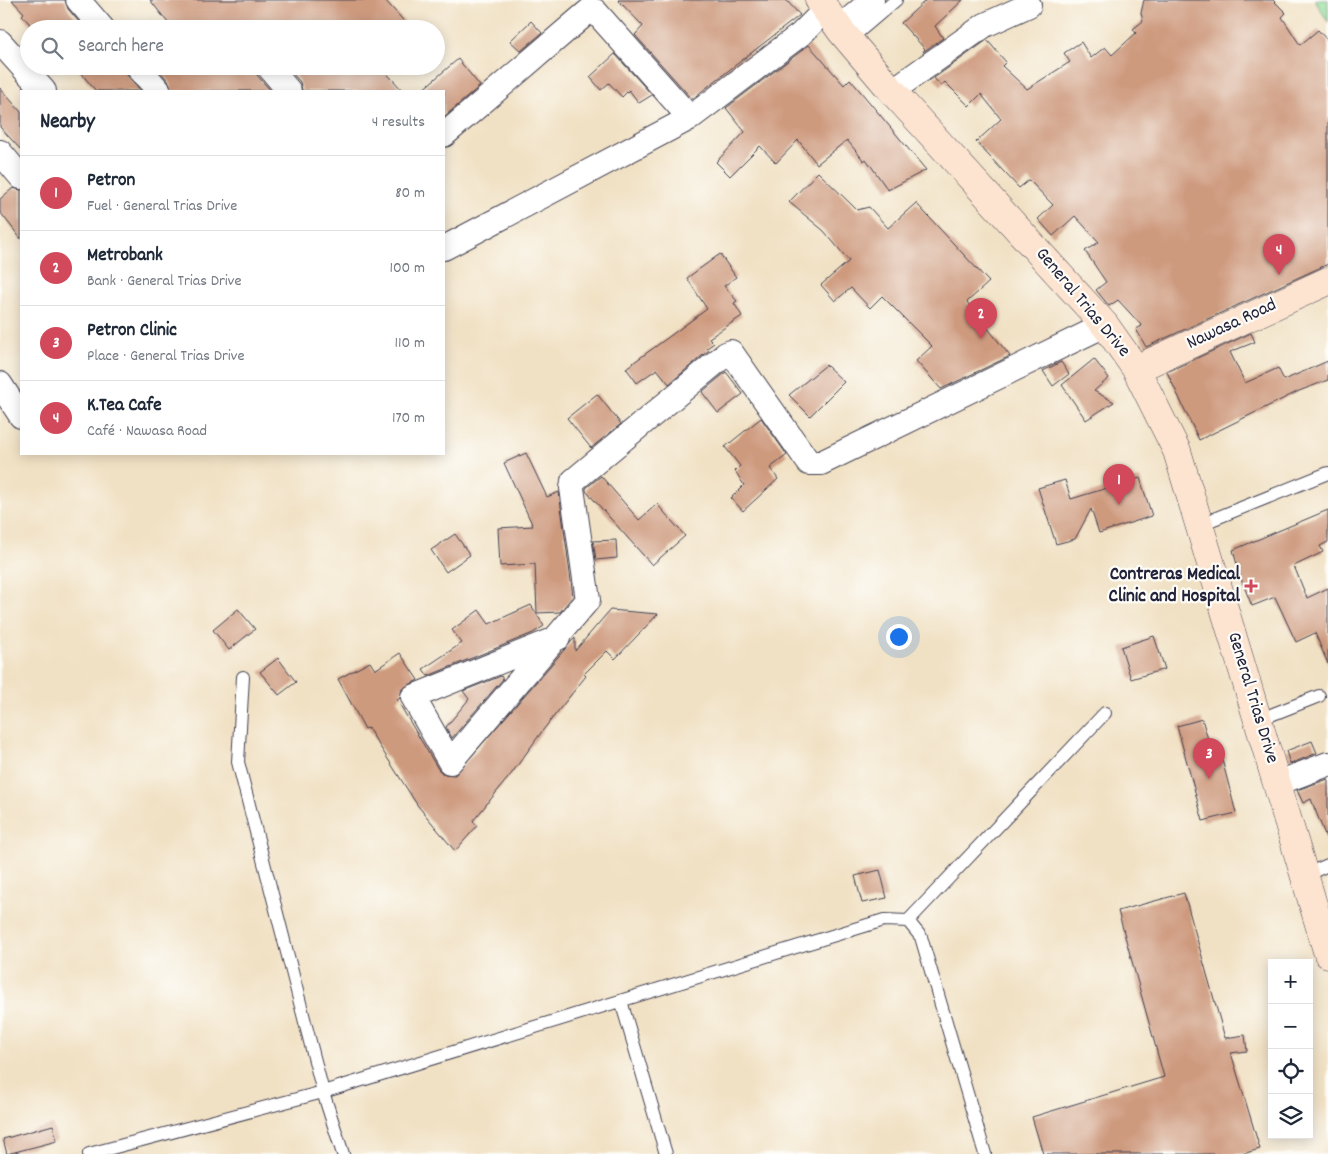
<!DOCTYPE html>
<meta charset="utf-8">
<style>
:root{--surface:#fff;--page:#f6f6f7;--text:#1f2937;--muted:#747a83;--line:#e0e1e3;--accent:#d1495b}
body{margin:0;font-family:Dekko,sans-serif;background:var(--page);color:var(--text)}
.controls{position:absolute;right:15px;bottom:15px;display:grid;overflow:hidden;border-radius:0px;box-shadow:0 2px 12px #0003}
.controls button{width:45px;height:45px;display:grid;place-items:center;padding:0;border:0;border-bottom:1px solid var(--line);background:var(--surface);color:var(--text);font:25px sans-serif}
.you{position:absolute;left:898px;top:636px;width:18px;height:18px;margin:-12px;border:4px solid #fff;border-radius:50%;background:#1a73e8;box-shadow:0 0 0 8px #1a73e833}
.badge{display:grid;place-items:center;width:32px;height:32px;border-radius:50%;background:var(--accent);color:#fff;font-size:16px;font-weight:700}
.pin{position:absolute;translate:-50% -41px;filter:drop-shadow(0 1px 2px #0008)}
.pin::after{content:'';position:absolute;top:26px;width:18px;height:15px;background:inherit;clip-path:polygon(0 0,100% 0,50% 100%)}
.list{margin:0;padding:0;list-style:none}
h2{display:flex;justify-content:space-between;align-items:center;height:65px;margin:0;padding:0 20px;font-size:21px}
h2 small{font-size:16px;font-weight:400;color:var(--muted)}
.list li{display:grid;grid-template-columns:32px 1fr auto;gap:15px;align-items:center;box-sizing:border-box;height:75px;padding:0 20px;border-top:1px solid var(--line)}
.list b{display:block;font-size:19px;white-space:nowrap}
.list p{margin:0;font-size:16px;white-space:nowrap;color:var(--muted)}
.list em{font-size:16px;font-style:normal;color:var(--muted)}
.icon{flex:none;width:28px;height:28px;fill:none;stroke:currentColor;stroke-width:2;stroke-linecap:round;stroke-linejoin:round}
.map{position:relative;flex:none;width:1328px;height:1154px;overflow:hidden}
.search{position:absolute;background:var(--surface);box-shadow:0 2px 12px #0003;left:20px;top:20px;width:425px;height:55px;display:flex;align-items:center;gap:12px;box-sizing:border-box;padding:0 18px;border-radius:28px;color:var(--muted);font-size:19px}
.panel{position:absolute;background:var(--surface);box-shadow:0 2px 12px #0003;left:20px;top:90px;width:425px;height:365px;border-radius:0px}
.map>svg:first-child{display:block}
.green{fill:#92de9b;stroke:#5a806b}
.building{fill:#ce9a7e}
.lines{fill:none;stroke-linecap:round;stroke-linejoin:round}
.lane-casing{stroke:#413f50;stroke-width:14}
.street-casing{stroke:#413f50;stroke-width:26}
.secondary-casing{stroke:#413f50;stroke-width:29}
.lane{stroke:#fff;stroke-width:12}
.street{stroke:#fff;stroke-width:24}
.secondary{stroke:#fde4d0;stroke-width:28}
.poi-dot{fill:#d1495b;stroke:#fdfcf7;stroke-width:2}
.labels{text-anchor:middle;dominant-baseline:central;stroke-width:4.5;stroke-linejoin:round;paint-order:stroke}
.street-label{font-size:19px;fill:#22223b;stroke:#fdfcf7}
.poi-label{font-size:19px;font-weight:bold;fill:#22223b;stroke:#fdfcf7;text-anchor:end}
</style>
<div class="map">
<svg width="1328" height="1154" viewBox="0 0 1328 1154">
<rect width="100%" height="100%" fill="#fdfcf7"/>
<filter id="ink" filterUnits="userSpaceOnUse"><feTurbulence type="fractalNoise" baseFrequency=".02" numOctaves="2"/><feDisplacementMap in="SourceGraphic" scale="10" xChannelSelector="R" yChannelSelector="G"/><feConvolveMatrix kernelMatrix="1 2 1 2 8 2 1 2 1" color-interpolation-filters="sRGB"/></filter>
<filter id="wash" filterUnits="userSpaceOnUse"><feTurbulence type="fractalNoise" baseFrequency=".0096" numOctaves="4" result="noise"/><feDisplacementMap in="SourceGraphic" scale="20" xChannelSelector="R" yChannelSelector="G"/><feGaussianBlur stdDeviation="1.12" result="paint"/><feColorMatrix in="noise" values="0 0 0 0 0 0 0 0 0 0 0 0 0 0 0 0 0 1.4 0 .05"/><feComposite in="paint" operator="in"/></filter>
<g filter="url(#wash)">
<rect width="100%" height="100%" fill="#f1e1c4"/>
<path class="green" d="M 1315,0 L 1328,0 L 1328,22 Z"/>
<g id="blocks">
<path class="building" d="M 12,0 L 65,0 L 68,9 L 85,29 L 34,29 L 22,15 L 24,13 Z
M 150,0 L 385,0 L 411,29 L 173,29 Z
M 618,0 L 786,0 L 800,15 L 692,99 L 635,35 L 643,26 Z
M 926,0 L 963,0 L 935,26 L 943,38 L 923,52 L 925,49 L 901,23 Z
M 1144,0 L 1273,0 L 1286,13 L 1282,17 L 1300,45 L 1318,30 L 1328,41 L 1328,264 L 1146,347 L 1136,329 L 1142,326 L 1118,300 L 1109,306 L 1096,290 L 1106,282 L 1085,251 L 1099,242 L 1075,216 L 1053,236 L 1038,219 L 1053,205 L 1029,180 L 1019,188 L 976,142 L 1001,119 L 981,94 L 969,106 L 945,82 L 941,86 L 934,78 L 987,40 L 1006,62 L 1002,66 L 1027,89 L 1070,62 L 1064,53 L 1081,42 L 1091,58 L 1105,47 L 1112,55 L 1136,33 L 1133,29 L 1143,21 L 1141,13 Z
M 531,21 L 542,33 L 521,51 L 510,41 Z
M 809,45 L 844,85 L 850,79 L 926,170 L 888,190 L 866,159 L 864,161 L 847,140 L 817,164 L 798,140 L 776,163 L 760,146 L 730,176 L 716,162 L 745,132 L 726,108 Z
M 615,54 L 652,95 L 639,103 L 629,90 L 622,97 L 609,83 L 601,90 L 590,77 Z
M 458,59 L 480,86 L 444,117 L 444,91 L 421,91 Z
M 75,66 L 124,66 L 127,75 L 141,91 L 96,91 Z
M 156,66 L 255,66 L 257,75 L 271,91 L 172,91 L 169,82 Z
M 286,66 L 380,66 L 403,91 L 302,91 L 300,82 Z
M 0,88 L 21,112 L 21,150 L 0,127 Z
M 818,172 L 857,210 L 869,207 L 888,228 L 916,203 L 989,282 L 967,302 L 1010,356 L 941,389 L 916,361 L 932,346 L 882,296 L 870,308 L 851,288 L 835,301 L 821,285 L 849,261 L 824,231 L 789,202 Z
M 13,188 L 21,190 L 21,239 L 0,212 L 0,199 Z
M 720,254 L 736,277 L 724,286 L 737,301 L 734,303 L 742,316 L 709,338 L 714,343 L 707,348 L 709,350 L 669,384 L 657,369 L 637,383 L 626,368 L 707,309 L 687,278 Z
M 1251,333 L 1255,342 L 1230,352 L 1245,383 L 1278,368 L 1284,380 L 1328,361 L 1328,380 L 1299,391 L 1199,440 L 1167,372 Z
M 1094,359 L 1109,378 L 1094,391 L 1114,402 L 1086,420 L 1062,385 Z
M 1061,362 L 1069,374 L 1053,386 L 1043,371 Z
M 826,365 L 844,382 L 810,416 L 789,395 Z
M 726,372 L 743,394 L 718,413 L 702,392 Z
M 597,394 L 621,424 L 591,448 L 567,418 Z
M 761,418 L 787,455 L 770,468 L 778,479 L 743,511 L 731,498 L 744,485 L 735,471 L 740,466 L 725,447 Z
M 526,453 L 547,497 L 559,492 L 573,596 L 560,612 L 537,613 L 535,564 L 500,566 L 498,528 L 533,526 L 504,463 Z
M 601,476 L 639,520 L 657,504 L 685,536 L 652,565 L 586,491 L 586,488 Z
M 1140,478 L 1152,516 L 1099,533 L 1091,509 L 1075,539 L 1056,544 L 1038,488 L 1065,480 L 1071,499 Z
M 1328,510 L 1328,542 L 1320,546 L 1323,552 L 1294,566 L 1307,598 L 1328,588 L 1328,664 L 1315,633 L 1296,642 L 1275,597 L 1252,606 L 1241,579 L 1233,550 Z
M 455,534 L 470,555 L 446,572 L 431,550 Z
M 616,540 L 617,558 L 596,560 L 593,541 Z
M 531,605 L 544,626 L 533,633 L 428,676 L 423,669 L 462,643 L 452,630 L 479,610 L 489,624 Z
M 238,609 L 255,629 L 229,650 L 213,630 Z
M 610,610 L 658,614 L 615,659 L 607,651 L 584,674 L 586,676 L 543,730 L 512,773 L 473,821 L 477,826 L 455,851 L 418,806 L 368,728 L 365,729 L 338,679 L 370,662 L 375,670 L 400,653 L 418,680 L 402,689 L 400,698 L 397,700 L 438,769 L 443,774 L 455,775 L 571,642 L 575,638 L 575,651 Z
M 1154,636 L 1165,669 L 1131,679 L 1121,647 Z
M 278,658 L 296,682 L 279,695 L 260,672 Z
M 501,676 L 503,679 L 452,738 L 446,727 L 469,699 L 463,691 Z
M 1202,719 L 1210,746 L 1218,744 L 1236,813 L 1203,821 L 1177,726 Z
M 1312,741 L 1317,753 L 1290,764 L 1286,751 Z
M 1328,779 L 1328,839 L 1327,840 L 1311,799 L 1303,803 L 1297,790 Z
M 880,870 L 887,898 L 862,903 L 855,876 Z
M 1184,893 L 1225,1038 L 1245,1035 L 1247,1051 L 1231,1053 L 1260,1149 L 1242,1154 L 1043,1154 L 1032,1117 L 1164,1077 L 1118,911 Z
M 53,1125 L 57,1141 L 7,1154 L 3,1139 Z"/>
</g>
</g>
<g filter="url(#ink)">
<use href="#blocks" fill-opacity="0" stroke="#413f50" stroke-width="1"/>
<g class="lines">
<defs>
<path id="lane" d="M 849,40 L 896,0
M 1199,525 L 1328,473
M 243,677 L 238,762 L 323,1092 L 343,1154
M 1258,720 L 1319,696
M 1305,875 L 1328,865
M 908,921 L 1105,713
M 621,1001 L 666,1154
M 89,1154 L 323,1092 L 884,920 L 908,921 L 921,937 L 985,1154"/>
<path id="street" d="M 78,0 L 103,29
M 841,31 L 851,18 L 872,0
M 0,42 L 44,91
M 137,66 L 159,91
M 268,66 L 289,91
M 892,91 L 985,25 L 1029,5
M 444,135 L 590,10 L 595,11 L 690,118 L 801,34 L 826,9
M 0,152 L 21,177
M 444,248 L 690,118
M 0,384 L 21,416
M 558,638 L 413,697 L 450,762 L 588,600 L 572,488 L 573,481 L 726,354 L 731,352 L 809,463 L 821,463 L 1105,325
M 1278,783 L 1328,764"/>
<path id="secondary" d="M 819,0 L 841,31 L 892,91 L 1105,325 L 1136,369 L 1177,451 L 1328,954
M 1136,369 L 1328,281"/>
</defs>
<use href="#lane" class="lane-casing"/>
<use href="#street" class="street-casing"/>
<use href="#secondary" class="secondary-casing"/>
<use href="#lane" class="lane"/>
<use href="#street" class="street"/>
<use href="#secondary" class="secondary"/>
</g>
</g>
<path class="poi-dot" d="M1248.5 578.5h5v5h5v5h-5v5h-5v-5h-5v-5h5z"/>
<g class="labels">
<g class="street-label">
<text transform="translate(1082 303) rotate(50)">General Trias Drive</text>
<text transform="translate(1232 325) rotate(-25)">Nawasa Road</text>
<text transform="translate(1252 698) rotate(73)">General Trias Drive</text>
</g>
<g class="poi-label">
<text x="1240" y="575">Contreras Medical<tspan x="1240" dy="22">Clinic and Hospital</tspan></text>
</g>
</g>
</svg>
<div class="controls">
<button>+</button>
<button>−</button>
<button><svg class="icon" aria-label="locate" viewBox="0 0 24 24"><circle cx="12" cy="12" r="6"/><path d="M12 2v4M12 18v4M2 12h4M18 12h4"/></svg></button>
<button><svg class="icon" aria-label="layers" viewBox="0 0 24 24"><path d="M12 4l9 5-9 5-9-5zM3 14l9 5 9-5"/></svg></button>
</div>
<div class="you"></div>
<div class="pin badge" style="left:1119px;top:505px">1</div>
<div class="pin badge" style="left:981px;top:339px">2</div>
<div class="pin badge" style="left:1209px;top:779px">3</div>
<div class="pin badge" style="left:1279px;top:275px">4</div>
<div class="search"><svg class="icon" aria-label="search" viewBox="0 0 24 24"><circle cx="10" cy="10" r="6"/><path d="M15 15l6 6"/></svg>Search here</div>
<section class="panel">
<h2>Nearby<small>4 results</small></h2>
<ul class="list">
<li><span class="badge">1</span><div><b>Petron</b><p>Fuel · General Trias Drive</p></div><em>80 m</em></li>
<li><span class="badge">2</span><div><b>Metrobank</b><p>Bank · General Trias Drive</p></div><em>100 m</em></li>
<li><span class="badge">3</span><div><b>Petron Clinic</b><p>Place · General Trias Drive</p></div><em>110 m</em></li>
<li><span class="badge">4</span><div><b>K.Tea Cafe</b><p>Café · Nawasa Road</p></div><em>170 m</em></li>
</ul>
</section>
</div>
